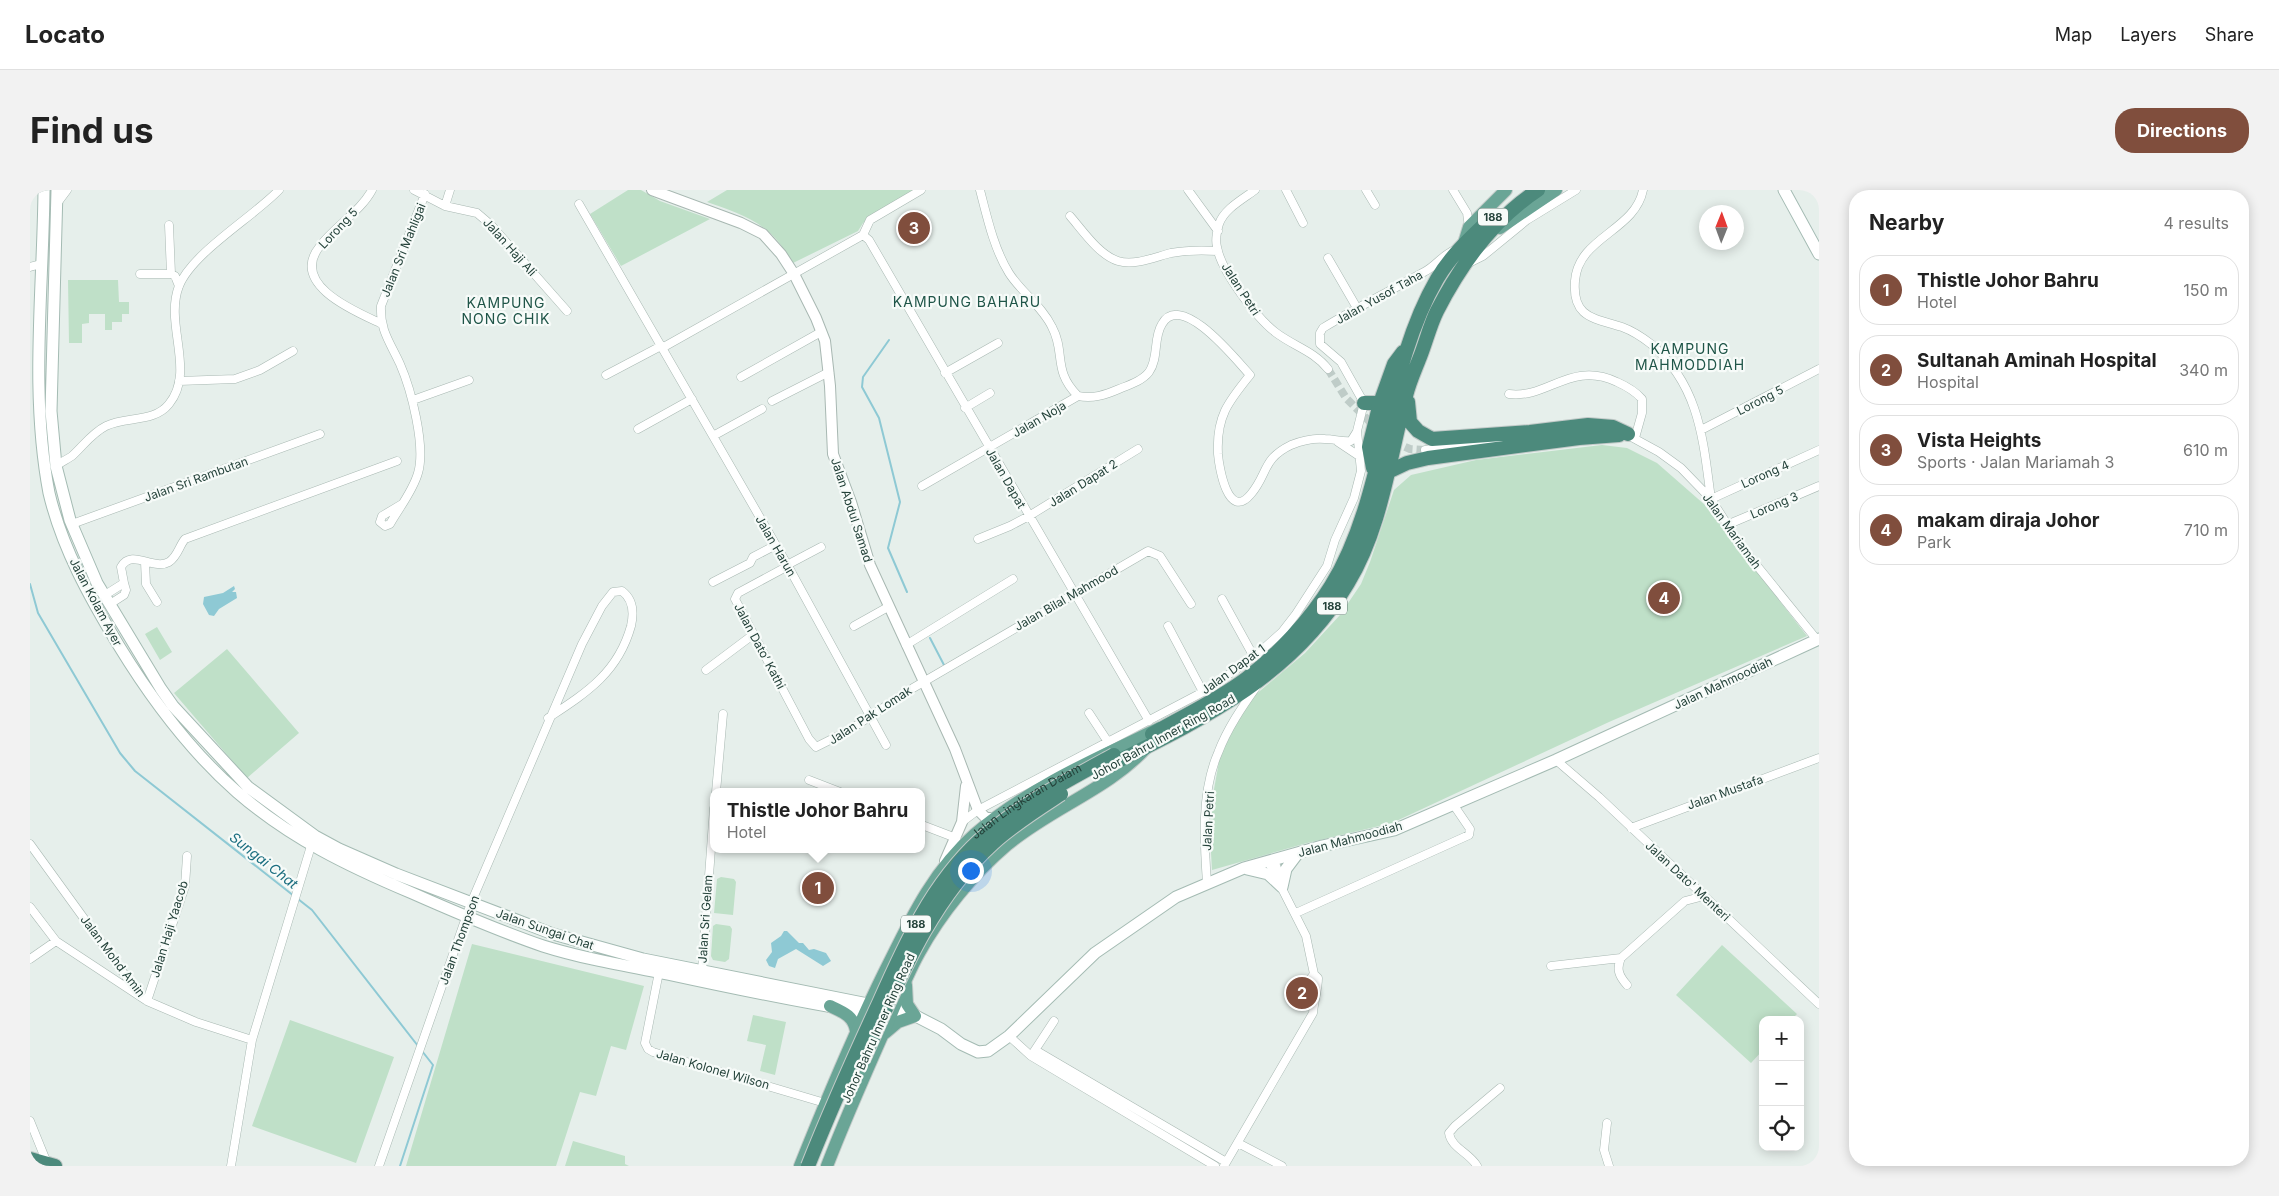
<!DOCTYPE html>
<meta charset="utf-8">
<style>
:root{--surface:#fff;--page:#f2f2f2;--text:#222;--muted:#767676;--line:#e0e0e0;--accent:#804e3d}
body{margin:0;font-family:Inter,sans-serif;background:var(--page);color:var(--text)}
.controls{position:absolute;right:15px;bottom:15px;display:grid;overflow:hidden;border-radius:10px;box-shadow:0 2px 12px #0003}
.controls button{width:45px;height:45px;display:grid;place-items:center;padding:0;border:0;border-bottom:1px solid var(--line);background:var(--surface);color:var(--text);font:25px sans-serif}
.compass{position:absolute;left:1669px;top:15px;width:45px;height:45px;border-radius:50%;background:var(--surface);box-shadow:0 2px 12px #0003;rotate:1deg}
.you{position:absolute;left:940px;top:680px;width:18px;height:18px;margin:-12px;border:4px solid #fff;border-radius:50%;background:#1a73e8;box-shadow:0 0 0 8px #1a73e833}
.badge{display:grid;place-items:center;width:32px;height:32px;border-radius:50%;background:var(--accent);color:#fff;font-size:16px;font-weight:700}
.pin{position:absolute;translate:-50% -50%;border:2px solid #fff;box-shadow:0 1px 5px #0006}
.popup{position:absolute;left:680px;top:598px;width:215px;height:65px;box-sizing:border-box;display:grid;place-content:center;border-radius:10px;background:var(--surface);filter:drop-shadow(0 1px 4px #0005);font-size:16px;white-space:nowrap;color:var(--muted)}
.popup b{font-size:19px;color:var(--text)}
.popup::after{content:'';position:absolute;left:50%;top:100%;margin-left:-10px;border:10px solid transparent;border-top-color:var(--surface)}
.list{margin:0;padding:0;list-style:none}
h2{display:flex;justify-content:space-between;align-items:center;height:65px;margin:0;padding:0 20px;font-size:21px}
h2 small{font-size:16px;font-weight:400;color:var(--muted)}
.list li{display:grid;grid-template-columns:32px 1fr auto;gap:15px;align-items:center;box-sizing:border-box;height:70px;margin:0 10px 10px;padding:0 10px;border:1px solid var(--line);border-radius:20px}
.list b{display:block;font-size:19px;white-space:nowrap}
.list p{margin:0;font-size:16px;white-space:nowrap;color:var(--muted)}
.list em{font-size:16px;font-style:normal;color:var(--muted)}
.icon{flex:none;width:28px;height:28px;fill:none;stroke:currentColor;stroke-width:2;stroke-linecap:round;stroke-linejoin:round}
.map{position:relative;flex:none;width:1789px;height:976px;overflow:hidden;border-radius:20px}
header{display:flex;align-items:center;gap:30px;box-sizing:border-box;height:70px;padding:0 25px;background:var(--surface);border-bottom:1px solid var(--line)}
header strong{font-size:24px}
nav{display:flex;gap:28px;margin-inline-start:auto;font-size:18px}
.intro{display:flex;align-items:center;justify-content:space-between;box-sizing:border-box;height:120px;padding:0 30px}
h1{margin:0;font-size:35px}
.button{padding:12px 22px;border-radius:20px;background:var(--accent);color:#fff;font-size:18px;font-weight:700}
main{display:flex;gap:30px;padding:0 30px}
aside{flex:1;background:var(--surface);border-radius:20px;box-shadow:0 2px 12px #0003}
.map>svg:first-child{display:block}
.green{fill:#bfe0c8}
.water{fill:#8ec9d4}
.lines{fill:none;stroke-linecap:round;stroke-linejoin:round}
.stream{stroke:#8ec9d4;stroke-width:2}
.minor-tunnel{stroke:#bfccc8;stroke-width:8;stroke-dasharray:8 4;stroke-linecap:butt}
.minor-casing{stroke:#a8b8b2;stroke-width:9}
.tertiary-casing{stroke:#a8b8b2;stroke-width:12}
.secondary-casing{stroke:#a4bbb3;stroke-width:13}
.primary-casing{stroke:#c2cac8;stroke-width:14}
.trunk-casing{stroke:#c2cac8;stroke-width:16}
.minor{stroke:#fff;stroke-width:8}
.tertiary{stroke:#fff;stroke-width:10}
.secondary{stroke:#fff;stroke-width:11}
.primary{stroke:#6aa596;stroke-width:12}
.trunk{stroke:#4c8a7c;stroke-width:14}
.trunk-bridge-casing{stroke:#c2cac8;stroke-width:16;stroke-linecap:butt}
.trunk-bridge{stroke:#4c8a7c;stroke-width:14}
.labels{text-anchor:middle;dominant-baseline:central;stroke-width:4.5;stroke-linejoin:round;paint-order:stroke}
.shield{fill:#f7fbf9;stroke:#637a73;stroke-width:1}
.shield-label{font-size:11px;font-weight:bold;fill:#24423a}
.street-label{font-size:12px;fill:#24423a;stroke:#f7fbf9}
.neighbourhood-label{font-size:14px;letter-spacing:1px;fill:#1f5548;stroke:#f7fbf9}
.water-label{font-size:14px;font-style:italic;fill:#1c6f80;stroke:#f7fbf9}
</style>
<header>
<strong>Locato</strong>
<nav><a>Map</a><a>Layers</a><a>Share</a></nav>
</header>
<div class="intro"><h1>Find us</h1><a class="button">Directions</a></div>
<main>
<div class="map">
<svg width="1789" height="976" viewBox="0 0 1789 976">
<rect width="100%" height="100%" fill="#e6efeb"/>
<path class="green" d="M 598,0 L 611,0 L 630,11 L 680,29 L 591,76 L 560,24 Z
M 697,0 L 883,0 L 883,1 L 833,33 L 828,41 L 763,73 C 757,65 752,55 745,48 C 728,29 700,20 677,12 Z
M 38,90 L 88,90 L 89,112 L 99,112 L 99,124 L 92,124 L 92,132 L 82,132 L 82,140 L 75,140 L 75,124 L 59,124 L 59,133 L 52,134 L 52,153 L 39,153 Z
M 1572,255 L 1597,258 L 1627,273 L 1675,315 L 1777,446 L 1579,532 L 1362,633 L 1277,653 L 1182,680 L 1179,627 L 1190,566 L 1208,530 L 1224,506 L 1275,463 L 1310,425 L 1331,394 L 1340,372 L 1364,300 L 1381,285 L 1446,270 Z
M 127,437 L 142,462 L 130,470 L 115,444 Z
M 197,459 L 269,543 L 217,588 L 144,503 Z
M 691,687 L 704,689 L 706,692 L 703,725 L 684,723 L 687,689 Z
M 686,734 L 700,736 L 702,739 L 699,769 L 695,772 L 683,770 L 681,766 L 683,736 Z
M 442,754 L 614,796 L 596,860 L 581,856 L 566,906 L 550,902 L 526,976 L 376,976 Z
M 1692,755 L 1767,824 L 1761,830 L 1733,830 L 1733,860 L 1721,873 L 1646,805 Z
M 723,825 L 756,832 L 745,885 L 730,881 L 736,855 L 717,851 Z
M 260,830 L 364,867 L 326,973 L 222,936 Z
M 543,951 L 595,966 L 595,974 L 599,976 L 535,976 Z"/>
<path class="water" d="M 884,27 L 894,45 L 885,50 L 875,32 Z
M 204,396 L 205,399 L 202,402 L 206,402 L 207,408 L 189,419 L 184,426 L 179,425 L 173,414 L 174,407 L 193,403 Z
M 754,741 L 757,741 L 769,753 L 773,753 L 779,760 L 784,759 L 796,763 L 801,771 L 793,776 L 766,759 L 748,769 L 745,778 L 739,776 L 736,770 L 742,762 L 741,753 L 751,746 Z"/>
<g class="lines">
<path class="stream" d="M 859,150 L 833,187 L 832,197 L 849,228 L 870,312 L 858,358 L 877,402
M 0,394 L 8,423 L 90,563 L 105,581 L 264,706
M 900,448 L 914,475
M 268,709 L 282,720 L 388,856
M 370,976 L 403,875 L 392,861"/>
<path class="minor-tunnel" d="M 1298,179 L 1316,208 L 1345,237
M 1364,252 L 1380,259 L 1395,260"/>
<defs>
<path id="minor" d="M 342,0 C 330,22 305,36 290,56 C 259,94 324,121 350,133
M 384,0 L 415,16 L 447,23 L 461,35 L 537,121
M 950,0 C 957,27 964,59 979,83 C 991,102 1012,116 1022,137 C 1036,163 1022,180 1048,206 C 1063,209 1075,205 1089,199 C 1099,195 1112,191 1119,182 C 1129,168 1123,148 1132,134 C 1151,100 1207,171 1220,185 C 1198,212 1186,227 1188,264 C 1189,277 1198,332 1221,304 C 1238,284 1232,269 1261,255 C 1271,251 1284,248 1295,249 C 1304,249 1312,252 1321,251 L 1326,243
M 1158,0 L 1188,41
M 1225,0 C 1213,9 1194,19 1189,34 C 1187,41 1185,50 1187,57 C 1191,81 1226,127 1245,142 C 1263,156 1284,161 1298,179
M 1256,0 L 1273,33
M 1336,0 L 1345,15
M 1423,0 L 1437,23 L 1439,37
M 1613,0 C 1605,41 1548,47 1545,91 C 1542,128 1564,128 1592,137 C 1603,141 1612,147 1621,154 C 1670,196 1673,250 1681,309
M 28,12 L 37,0
M 549,14 L 758,376 L 856,555
M 415,16 L 420,0
M 1040,26 C 1053,41 1069,65 1088,71 C 1105,76 1125,67 1141,63 C 1157,60 1172,60 1188,61
M 139,35 L 141,84
M 833,45 L 839,50 L 1119,531
M 833,45 L 840,30 L 891,0
M 1298,68 L 1327,118
M 1439,73 L 1453,66 L 1497,30 L 1546,0
M 0,77 L 11,74
M 110,84 L 141,84 L 145,86 L 149,96
M 632,158 L 833,45
M 915,183 L 968,153
M 576,185 L 631,156
M 711,187 L 791,142
M 149,191 L 205,189 L 230,180 L 263,161
M 1479,204 C 1518,209 1541,170 1587,192 C 1596,196 1606,202 1612,209 L 1612,223 L 1605,248
M 383,210 L 439,190
M 742,211 L 799,182
M 935,218 L 960,203
M 608,239 L 662,209
M 1671,240 L 1789,179
M 1596,244 L 1629,262 L 1651,278 L 1681,309 L 1711,356 L 1787,450
M 683,246 L 732,219
M 1308,252 L 1329,266
M 1395,260 L 1485,250
M 26,276 C 31,272 38,269 42,266 C 54,255 62,243 76,236 C 96,226 124,233 139,214 C 166,181 134,134 149,96 C 162,63 223,27 249,0
M 892,296 L 1048,206
M 1681,309 L 1789,260
M 372,314 L 352,326 L 350,332 L 355,336 L 360,334 C 369,318 383,301 388,283 C 396,256 381,199 370,174 C 360,152 350,141 351,116 L 395,4
M 42,334 L 290,244
M 1699,334 L 1789,296
M 948,349 L 980,336 L 999,326 L 1108,259
M 115,372 L 116,394 L 127,412
M 757,375 L 791,357
M 758,376 L 708,403 L 705,409 L 779,549 L 786,557 L 818,541 L 883,498 L 1118,361 L 1130,366 L 1161,414
M 683,392 L 720,373 L 723,367 L 746,355
M 75,405 L 94,393 L 91,377 C 102,358 123,381 139,372 C 148,366 149,356 155,349 L 367,271
M 1192,409 L 1224,467
M 80,414 L 94,405 L 96,400 L 94,393
M 824,436 L 858,417
M 1138,436 L 1173,502
M 876,455 L 983,389
M 676,480 L 724,444
M 1059,523 L 1078,552
M 1526,570 L 1569,607 L 1789,814
M 779,590 L 810,602
M 686,602 L 693,524
M 932,632 L 948,620 L 1173,502 L 1224,467 L 1252,442 L 1266,424 L 1297,376 L 1305,350 L 1324,308 L 1331,281 L 1327,241 L 1334,213 L 1311,172 L 1290,154 L 1290,143 L 1293,138 C 1326,118 1360,101 1394,82 C 1406,76 1412,65 1425,60
M 892,635 L 926,648
M 1601,638 L 1789,568
M 0,654 L 108,803
M 1244,670 L 1252,692
M 1177,693 C 1174,651 1171,602 1188,563 C 1197,539 1212,517 1227,496
M 0,717 L 26,751 L 117,811 L 166,832 L 222,850
M 1266,723 L 1439,645 L 1440,639 L 1423,614
M 1591,768 C 1586,779 1589,786 1597,795
M 0,769 L 26,751
M 1521,776 L 1591,768 L 1655,711 L 1674,706
M 672,781 L 684,618
M 629,782 L 615,853 L 618,859 L 623,862 L 795,913
M 1284,784 L 1281,788 L 1281,797 L 1285,801
M 117,811 L 155,696 L 157,666
M 979,846 L 1001,866 L 1185,976
M 1005,860 L 1196,972
M 1003,863 L 1024,831
M 0,931 L 17,973
M 1577,933 L 1574,960 L 1579,976
M 1208,953 L 1252,976
M 201,976 L 222,850 L 281,656
M 349,976 L 441,713 L 552,454 L 572,416 L 583,402 L 592,401 C 604,410 604,423 601,436 C 588,483 556,503 518,528
M 1194,976 L 1283,823 C 1284,811 1288,799 1288,788 L 1284,784 L 1276,746 L 1238,671
M 1447,976 C 1440,963 1421,958 1419,943 L 1425,936 L 1470,898"/>
<path id="tertiary" d="M 622,0 L 711,33 L 733,44 L 751,64 L 764,84 L 786,128 L 795,151 L 800,196 L 803,264 L 821,312 L 840,375 L 925,559 L 948,620 L 956,628 L 965,628
M 915,671 L 932,632 L 936,596"/>
<path id="secondary" d="M 14,0 C 13,101 0,203 19,303 C 32,358 60,408 89,456 C 122,510 159,560 207,602 C 260,648 318,676 382,703 C 425,722 469,741 513,756 C 554,769 597,776 638,784 C 707,799 775,813 844,824
M 27,0 L 21,221 L 26,276 L 40,330 L 67,393 L 131,499 L 143,516 L 218,597 L 285,646 L 309,659 L 366,684 L 523,744 L 613,769 L 878,822 L 911,839 L 931,854 L 948,862 L 958,861 L 979,846 L 1065,763 L 1146,707 L 1214,678 L 1292,656 L 1364,640 L 1526,570 L 1789,449
M 1754,0 L 1789,64
M 1217,679 L 1238,684 L 1252,697
M 1252,697 L 1256,679 L 1268,663"/>
<g id="primary">
<path d="M 1470,38 L 1526,0"/>
<path d="M 1434,53 L 1439,37 L 1476,0"/>
<path d="M 800,816 C 813,822 824,826 826,841"/>
<path d="M 855,843 L 868,832 L 885,826 L 877,814 L 876,795"/>
<path id="s1" d="M 770,976 C 798,906 827,836 861,769 C 883,724 906,678 945,644 C 1000,597 1065,569 1130,538"/>
<path d="M 797,976 C 814,932 833,889 852,846 C 864,819 874,790 889,763 C 911,723 943,684 977,655 C 1021,618 1079,599 1117,557"/>
</g>
<path id="trunk" d="M 1378,212 L 1380,232 L 1388,241 L 1402,249 L 1500,242 L 1558,235 L 1583,237 L 1598,244
M 1334,213 L 1350,213
M 1343,278 L 1339,257 L 1350,213 L 1364,174 L 1373,162
M 1358,282 L 1377,273 L 1398,268 L 1549,248 L 1589,245
M 1122,544 C 1153,526 1188,510 1217,488 C 1248,464 1280,430 1301,396 C 1357,305 1353,182 1407,89 C 1421,65 1441,47 1460,29
M 1088,571 C 1177,527 1265,483 1318,393 C 1352,337 1359,269 1376,206 C 1379,193 1385,180 1390,167 C 1396,152 1400,135 1407,121 C 1431,74 1464,29 1508,0
M 0,969 L 25,976"/>
</defs>
<use href="#minor" class="minor-casing"/>
<use href="#tertiary" class="tertiary-casing"/>
<use href="#secondary" class="secondary-casing"/>
<use href="#primary" class="primary-casing"/>
<use href="#trunk" class="trunk-casing"/>
<use href="#minor" class="minor"/>
<use href="#tertiary" class="tertiary"/>
<use href="#secondary" class="secondary"/>
<use href="#primary" class="primary"/>
<use href="#trunk" class="trunk"/>
<defs>
<path id="trunk-bridge" d="M 833,870 C 868,792 899,711 963,653 C 984,634 1008,619 1031,604
M 778,976 C 800,921 824,867 849,813 C 875,754 902,694 950,650 C 990,615 1038,590 1084,565"/>
</defs>
<use href="#trunk-bridge" class="trunk-bridge-casing"/>
<use href="#trunk-bridge" class="trunk-bridge"/>
</g>
<g class="labels">
<g class="shield">
<rect x="1448" y="18.5" width="30" height="17" rx="4"/>
<rect x="1287" y="407.5" width="30" height="17" rx="4"/>
<rect x="871" y="725.5" width="30" height="17" rx="4"/>
</g>
<g class="shield-label">
<text x="1463" y="27">188</text>
<text x="1302" y="416">188</text>
<text x="886" y="734">188</text>
</g>
<g class="street-label">
<text transform="translate(308 38) rotate(-47)">Lorong 5</text>
<text transform="translate(480 57) rotate(48)">Jalan Haji Ali</text>
<text transform="translate(373 60) rotate(-68)">Jalan Sri Mahligai</text>
<text transform="translate(1211 99) rotate(57)">Jalan Petri</text>
<text transform="translate(1349 107) rotate(-29)">Jalan Yusof Taha</text>
<text transform="translate(1730 210) rotate(-27)">Lorong 5</text>
<text transform="translate(1009 229) rotate(-30)">Jalan Noja</text>
<text transform="translate(1735 284) rotate(-24)">Lorong 4</text>
<text transform="translate(976 288) rotate(60)">Jalan Dapat</text>
<text transform="translate(166 289) rotate(-20)">Jalan Sri Rambutan</text>
<text transform="translate(1053 293) rotate(-32)">Jalan Dapat 2</text>
<text transform="translate(1744 315) rotate(-23)">Lorong 3</text>
<text transform="translate(822 320) rotate(72)">Jalan Abdul Samad</text>
<text transform="translate(1702 341) rotate(54)">Jalan Mariamah</text>
<text transform="translate(746 356) rotate(60)">Jalan Harun</text>
<text transform="translate(1036 408) rotate(-30)">Jalan Bilal Mahmood</text>
<text transform="translate(66 412) rotate(62)">Jalan Kolam Ayer</text>
<text transform="translate(730 456) rotate(62)">Jalan Dato’ Kathi</text>
<text transform="translate(1203 479) rotate(-36)">Jalan Dapat 1</text>
<text transform="translate(1693 493) rotate(-25)">Jalan Mahmoodiah</text>
<text transform="translate(840 525) rotate(-33)">Jalan Pak Lomak</text>
<text transform="translate(1133 547) rotate(-29)">Johor Bahru Inner Ring Road</text>
<text transform="translate(1695 602) rotate(-20)">Jalan Mustafa</text>
<text stroke="none"><textPath href="#s1" startOffset="439">Jalan Lingkaran Dalam</textPath></text>
<text transform="translate(1178 631) rotate(-87)">Jalan Petri</text>
<text transform="translate(1320 649) rotate(-15)">Jalan Mahmoodiah</text>
<text transform="translate(1658 691) rotate(43)">Jalan Dato' Menteri</text>
<text transform="translate(675 729) rotate(-86)">Jalan Sri Gelam</text>
<text transform="translate(139 739) rotate(-73)">Jalan Haji Yaacob</text>
<text transform="translate(515 739) rotate(19)">Jalan Sungai Chat</text>
<text transform="translate(429 750) rotate(-70)">Jalan Thompson</text>
<text transform="translate(83 766) rotate(53)">Jalan Mohd Amin</text>
<text transform="translate(848 838) rotate(-66)">Johor Bahru Inner Ring Road</text>
<text transform="translate(683 879) rotate(16)">Jalan Kolonel Wilson</text>
</g>
<g class="neighbourhood-label">
<text x="937" y="111">KAMPUNG BAHARU</text>
<text x="476" y="112">KAMPUNG<tspan x="476" dy="16">NONG CHIK</tspan></text>
<text x="1660" y="158">KAMPUNG<tspan x="1660" dy="16">MAHMODDIAH</tspan></text>
</g>
<g class="water-label">
<text transform="translate(234 670) rotate(38)">Sungai Chat</text>
</g>
</g>
</svg>
<div class="controls">
<button>+</button>
<button>−</button>
<button><svg class="icon" aria-label="locate" viewBox="0 0 24 24"><circle cx="12" cy="12" r="6"/><path d="M12 2v4M12 18v4M2 12h4M18 12h4"/></svg></button>
</div>
<svg class="compass" viewBox="-18 -18 36 36"><path d="M0-13l5 13h-10z" fill="#e53935"/><path d="M0 13l5-13h-10z" fill="#767676"/></svg>
<div class="you"></div>
<div class="pin badge" style="left:788px;top:698px">1</div>
<div class="popup"><b>Thistle Johor Bahru</b>Hotel</div>
<div class="pin badge" style="left:1272px;top:803px">2</div>
<div class="pin badge" style="left:884px;top:38px">3</div>
<div class="pin badge" style="left:1634px;top:408px">4</div>
</div>
<aside>
<h2>Nearby<small>4 results</small></h2>
<ul class="list">
<li><span class="badge">1</span><div><b>Thistle Johor Bahru</b><p>Hotel</p></div><em>150 m</em></li>
<li><span class="badge">2</span><div><b>Sultanah Aminah Hospital</b><p>Hospital</p></div><em>340 m</em></li>
<li><span class="badge">3</span><div><b>Vista Heights</b><p>Sports · Jalan Mariamah 3</p></div><em>610 m</em></li>
<li><span class="badge">4</span><div><b>makam diraja Johor</b><p>Park</p></div><em>710 m</em></li>
</ul>
</aside>
</main>
